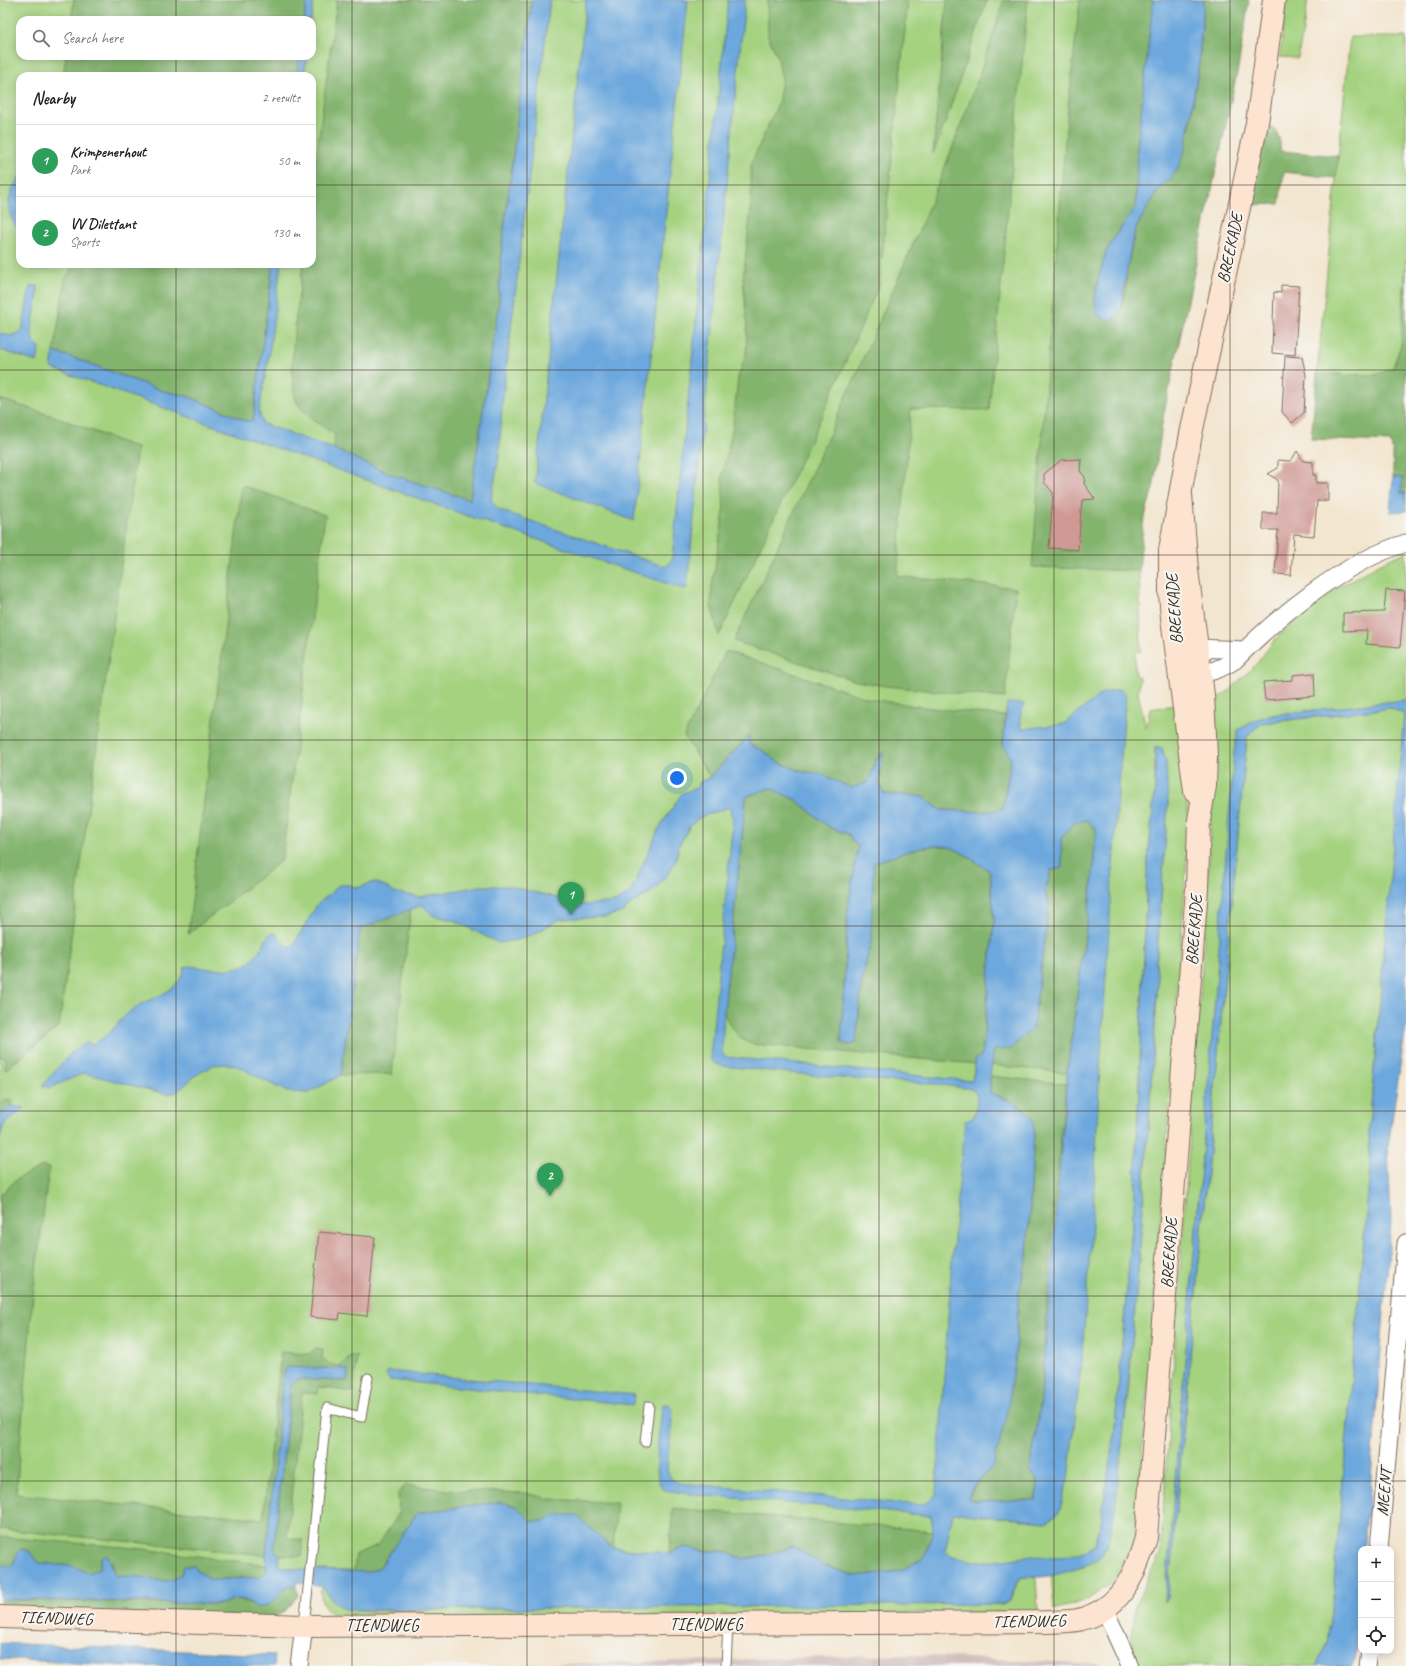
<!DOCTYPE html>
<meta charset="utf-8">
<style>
:root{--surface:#fff;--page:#f6f6f6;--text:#222;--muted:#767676;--line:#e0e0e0;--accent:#d1495b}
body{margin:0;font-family:Caveat,sans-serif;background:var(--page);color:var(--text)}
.controls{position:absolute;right:12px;bottom:12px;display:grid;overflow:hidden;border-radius:8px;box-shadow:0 2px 10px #0003}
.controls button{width:36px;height:36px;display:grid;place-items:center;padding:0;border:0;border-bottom:1px solid var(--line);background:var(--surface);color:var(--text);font:20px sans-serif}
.you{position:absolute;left:677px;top:778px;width:14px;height:14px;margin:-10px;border:3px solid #fff;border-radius:50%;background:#1a73e8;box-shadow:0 0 0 6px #1a73e833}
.badge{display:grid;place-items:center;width:26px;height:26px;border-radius:50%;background:var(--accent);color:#fff;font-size:13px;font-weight:700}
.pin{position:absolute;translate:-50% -33px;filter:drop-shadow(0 1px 2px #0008)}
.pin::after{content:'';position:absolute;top:21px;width:14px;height:12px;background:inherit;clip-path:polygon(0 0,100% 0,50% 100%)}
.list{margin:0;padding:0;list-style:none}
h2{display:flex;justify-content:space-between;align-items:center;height:52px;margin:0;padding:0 16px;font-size:17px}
h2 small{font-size:13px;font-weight:400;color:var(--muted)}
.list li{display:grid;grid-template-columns:26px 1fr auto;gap:12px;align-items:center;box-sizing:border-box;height:72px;padding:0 16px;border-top:1px solid var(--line)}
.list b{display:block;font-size:15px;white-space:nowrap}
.list p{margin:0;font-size:13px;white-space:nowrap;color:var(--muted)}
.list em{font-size:13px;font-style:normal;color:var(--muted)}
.icon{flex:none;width:22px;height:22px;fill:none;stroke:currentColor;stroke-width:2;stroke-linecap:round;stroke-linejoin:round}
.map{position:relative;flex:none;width:1406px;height:1666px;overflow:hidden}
.search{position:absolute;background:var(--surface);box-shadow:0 2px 10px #0003;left:16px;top:16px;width:300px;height:44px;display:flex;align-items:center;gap:10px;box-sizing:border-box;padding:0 14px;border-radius:12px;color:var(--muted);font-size:15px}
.panel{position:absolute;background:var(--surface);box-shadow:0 2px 10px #0003;left:16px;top:72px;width:300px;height:196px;border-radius:12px}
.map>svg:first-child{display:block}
.industrial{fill:#d1bfbd}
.green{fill:#a4d27f;stroke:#707e4e;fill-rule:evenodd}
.forest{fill:#83b46e;stroke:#5f6f46}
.water{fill:#6ca7dd;stroke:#54687e;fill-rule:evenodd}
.building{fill:#cf9994}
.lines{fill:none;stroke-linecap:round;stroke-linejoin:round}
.lane-casing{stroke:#7b6c5c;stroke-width:11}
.street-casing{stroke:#7b6c5c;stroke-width:19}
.secondary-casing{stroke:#7b6c5c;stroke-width:24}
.lane{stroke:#fff;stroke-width:9}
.street{stroke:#fff;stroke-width:17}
.secondary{stroke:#fde4d1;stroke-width:22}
.grid{fill:none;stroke:#3b2a1e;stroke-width:1;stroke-opacity:0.55}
.labels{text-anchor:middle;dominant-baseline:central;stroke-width:4;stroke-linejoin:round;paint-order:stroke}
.street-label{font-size:17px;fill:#3b2a1e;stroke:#f6f6f2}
</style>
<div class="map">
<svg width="1406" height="1666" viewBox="0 0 1406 1666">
<rect width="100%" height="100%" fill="#f6f6f2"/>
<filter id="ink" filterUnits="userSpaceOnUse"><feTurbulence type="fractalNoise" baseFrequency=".025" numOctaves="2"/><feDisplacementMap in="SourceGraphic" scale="8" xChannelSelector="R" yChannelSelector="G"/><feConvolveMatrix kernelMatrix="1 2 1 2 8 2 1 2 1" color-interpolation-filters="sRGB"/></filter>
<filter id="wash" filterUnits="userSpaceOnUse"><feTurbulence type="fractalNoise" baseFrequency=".012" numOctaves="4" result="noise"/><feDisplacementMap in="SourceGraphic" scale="16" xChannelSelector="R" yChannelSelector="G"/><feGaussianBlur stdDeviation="0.9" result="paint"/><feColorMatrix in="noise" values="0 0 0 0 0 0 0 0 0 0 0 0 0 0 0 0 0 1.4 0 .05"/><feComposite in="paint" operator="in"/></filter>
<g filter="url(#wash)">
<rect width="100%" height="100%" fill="#f3e6d0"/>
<path class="industrial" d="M 910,1655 L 1099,1664 L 1100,1666 L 483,1666 Z"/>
<path class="green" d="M 0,0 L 1245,0 L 1132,538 L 1133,570 L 1139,571 L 1141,651 L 1135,652 L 1135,675 L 1140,678 L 1138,693 L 1146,728 L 1150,709 L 1175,705 L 1186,783 L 1189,829 L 1165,1163 L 1138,1512 L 1132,1546 L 1121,1569 L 1106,1587 L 1087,1600 L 1054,1610 L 1051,1574 L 1084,1567 L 1108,1542 L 1114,1506 L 1128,1395 L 1143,1210 L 1158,982 L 1156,966 L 1168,803 L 1162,748 L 1155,748 L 1155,788 L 1147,870 L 1135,1193 L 1115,1426 L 1101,1523 L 1095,1546 L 1081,1553 L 1076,1562 L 0,1584 ZM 20,20 L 312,20 L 312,56 L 20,56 ZM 20,76 L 312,76 L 312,264 L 20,264 Z
M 1286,0 L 1308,0 L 1298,58 L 1280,57 Z
M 1350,37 L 1406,37 L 1406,260 L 1401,345 L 1393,368 L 1376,375 L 1317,374 Z
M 1406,552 L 1406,700 L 1279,714 L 1266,716 L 1238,730 L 1165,1601 L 1168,1597 L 1247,737 L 1252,731 L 1262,723 L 1391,708 L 1404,714 L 1404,724 L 1369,1129 L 1370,1169 L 1333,1595 L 1327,1644 L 1316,1666 L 1136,1666 C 1123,1619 1140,1595 1160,1554 L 1203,952 L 1211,817 L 1214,701 L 1231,689 L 1257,663 L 1278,636 L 1328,593 L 1381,563 Z
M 1027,1576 L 1036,1578 L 1038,1612 L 339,1618 C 326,1611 320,1605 321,1590 L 323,1587 L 332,1600 L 365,1611 L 699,1606 L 754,1607 L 763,1605 L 1002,1604 L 1010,1601 L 1019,1578 Z"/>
<path class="forest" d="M 74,0 L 307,0 L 304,20 L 71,20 Z
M 337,0 L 532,0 L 501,255 L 499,301 L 470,500 L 390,474 L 334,449 L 335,435 C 323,426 308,417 299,406 C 283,384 300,293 303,264 L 312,264 L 312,189 Z
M 767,0 L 908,0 L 879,285 L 825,409 L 719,636 L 711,604 L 712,586 L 724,511 L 722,476 L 733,426 L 738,378 L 746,354 L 747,328 L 743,278 L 751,210 L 751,164 L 778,104 L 782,80 L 778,58 L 768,36 Z
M 947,0 L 987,0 L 945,123 L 933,154 Z
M 1004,0 L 1028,0 L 989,410 L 911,409 L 897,576 L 1016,588 L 1005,698 L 886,686 L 856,681 L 734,641 C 787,527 840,413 890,297 C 933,200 973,101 1004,0 Z
M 1080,0 L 1153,0 L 1137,149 L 1136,208 L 1114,238 L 1106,252 L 1098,280 L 1095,301 L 1116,317 L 1121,308 L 1125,294 L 1127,268 L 1136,228 L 1158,189 L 1169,180 L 1190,127 L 1199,64 L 1204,0 L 1249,0 L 1238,68 L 1163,417 L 1154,484 L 1143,524 L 1139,571 L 1032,567 L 1067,117 Z
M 66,56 L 299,56 L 297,76 L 63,76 Z
M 1266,122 C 1277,131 1281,136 1280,151 L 1338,156 L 1336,178 L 1284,172 L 1279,204 L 1248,205 Z
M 1406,260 L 1406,493 L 1401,494 L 1403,478 L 1393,477 L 1393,452 L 1390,442 L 1311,439 L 1317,374 L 1376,375 L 1393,368 L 1401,345 Z
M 74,264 L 273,264 L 253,420 L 247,421 L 187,396 L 163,391 L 77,359 L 54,352 L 65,280 Z
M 0,399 L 56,417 L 137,448 L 59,1027 L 5,1070 L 5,1058 L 0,1057 Z
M 242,485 L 325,515 L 282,860 L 188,934 Z
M 726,651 L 870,699 L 923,707 L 1005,716 L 1003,744 L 1011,759 L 1002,809 L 985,812 L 941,810 L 921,796 L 884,794 L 879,784 L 883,753 L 877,758 L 869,781 L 852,788 L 819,773 L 803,772 L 778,762 L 764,751 L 749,744 L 749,736 L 710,777 L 684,736 Z
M 770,788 L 796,800 L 829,827 L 848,834 L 858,847 L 848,907 L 841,1042 L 849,1045 L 859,1018 L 862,980 L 871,941 L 873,863 C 893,856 932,840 952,848 C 965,853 978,864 990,871 L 994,921 L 982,1056 L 976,1059 L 976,1064 L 752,1044 C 739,1041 728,1024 724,1012 L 746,797 Z
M 1087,820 L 1096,830 L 1092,885 L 1067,1073 L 991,1065 L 994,1050 L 1033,1028 L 1049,904 L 1045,893 L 1051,870 L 1062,868 L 1061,839 L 1072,823 Z
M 411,908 L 392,1074 L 341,1075 L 360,929 Z
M 990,1076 L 1066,1084 L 1051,1239 L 1041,1400 L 1030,1470 L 1037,1480 L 1036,1500 L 975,1501 L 968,1499 L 978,1481 L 1008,1407 L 1015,1362 L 1019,1292 L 1027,1258 L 1034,1133 L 1033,1121 L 1008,1099 L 990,1093 Z
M 3,1100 L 14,1101 L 11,1106 L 0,1115 L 0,1103 Z
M 42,1166 L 49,1168 L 33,1294 L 16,1494 L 263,1519 L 281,1352 L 309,1354 L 316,1348 L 323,1349 L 322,1358 L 329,1364 L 339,1366 L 354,1355 L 357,1356 L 353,1392 L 319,1387 L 318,1394 L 302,1393 L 287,1538 L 303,1540 L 302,1556 L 280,1555 L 276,1552 L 274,1546 L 291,1385 L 295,1380 L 300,1379 L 347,1381 L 347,1369 L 289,1367 L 283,1378 L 266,1555 L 0,1529 L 0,1195 L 17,1179 Z
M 406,1485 L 447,1490 L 525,1493 L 551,1499 L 617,1503 L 613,1548 L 602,1539 L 556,1515 L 544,1521 L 531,1521 L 516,1506 L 498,1502 L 417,1513 L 380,1567 L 369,1572 L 354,1572 L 356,1554 L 378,1545 L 399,1514 L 398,1493 Z
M 673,1508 L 933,1531 L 924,1558 L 901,1571 L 855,1576 L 823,1565 L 792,1546 L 772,1554 L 743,1559 L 723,1551 L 703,1551 L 685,1547 L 669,1553 Z
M 0,1537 L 135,1548 L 266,1565 L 267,1572 L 259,1577 L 211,1580 L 198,1571 L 194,1566 L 185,1566 L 181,1575 C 166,1584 162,1581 146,1578 C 137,1576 127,1576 117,1576 L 114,1571 L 112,1561 L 101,1558 L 99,1569 L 89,1573 L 72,1566 L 38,1563 L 29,1551 L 20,1549 L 12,1567 L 0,1566 Z
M 293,1585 L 299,1593 C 292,1605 286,1612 272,1617 L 0,1610 L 0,1600 L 222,1604 C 239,1596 236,1599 252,1604 C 257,1605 264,1604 269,1605 L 288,1586 Z"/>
<path class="water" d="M 307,0 L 314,0 L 311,20 L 304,20 Z
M 532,0 L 550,0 L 502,405 L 499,457 L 491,500 L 499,510 L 666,567 L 672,560 L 728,0 L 745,0 L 687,588 L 683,589 L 462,514 L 51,368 L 54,352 L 77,359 L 163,391 L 187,396 L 247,421 L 253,420 L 273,264 L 281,264 L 269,355 L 259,412 L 263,424 L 334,449 L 390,474 L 470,500 L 499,301 L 501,255 Z
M 586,0 L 688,0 L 634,521 L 535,483 Z
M 1153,0 L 1204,0 L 1199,64 L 1185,150 L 1178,169 L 1169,180 L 1158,190 L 1136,228 L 1131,246 L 1121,308 L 1116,317 L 1110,320 L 1102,318 L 1097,314 L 1095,301 L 1098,280 L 1106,252 L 1114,238 L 1136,207 L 1137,149 Z
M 299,56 L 307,56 L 304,76 L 297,76 Z
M 20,176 L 20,232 C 4,212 6,197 20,176 Z
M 30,286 L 38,286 C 39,306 29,323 33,341 L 40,347 L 37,362 L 0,350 L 0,333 L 10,336 L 22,331 Z
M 1393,477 L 1403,478 L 1401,493 L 1406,493 L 1406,511 L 1390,512 Z
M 1120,689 L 1126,694 L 1116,820 L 1099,1085 L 1093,1213 L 1081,1367 L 1068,1480 L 1059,1513 L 1046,1522 L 953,1513 L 945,1552 C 971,1567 1004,1560 1032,1556 C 1038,1556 1045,1557 1051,1557 C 1068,1557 1080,1554 1095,1546 L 1101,1523 L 1115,1427 L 1135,1193 L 1147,870 L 1155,788 L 1155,748 L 1162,748 L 1166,761 L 1168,803 L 1156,966 L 1158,982 C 1147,1136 1139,1291 1122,1445 C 1119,1469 1115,1540 1101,1556 C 1091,1567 1049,1578 1035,1577 C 1029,1577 1025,1576 1019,1578 L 1009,1601 L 1002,1604 L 346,1610 L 332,1600 L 323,1587 L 296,1582 L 296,1589 L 293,1585 L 288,1586 L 269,1605 L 257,1608 C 244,1597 237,1597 222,1604 L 0,1599 L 0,1566 L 12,1566 L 20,1549 L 29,1551 L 38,1563 L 72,1566 L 89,1573 L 99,1569 L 101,1558 L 107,1555 C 112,1562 112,1569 117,1576 C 127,1576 137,1576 146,1578 C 162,1581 166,1584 181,1575 L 184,1566 L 194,1566 L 198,1571 L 211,1580 L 259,1577 L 267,1572 L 266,1555 L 283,1378 L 285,1370 L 289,1367 L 348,1369 L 347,1381 L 300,1379 L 295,1380 L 291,1385 L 274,1546 L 276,1552 L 280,1555 L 278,1566 L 297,1569 L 369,1572 L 380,1567 L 417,1513 L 498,1502 L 516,1506 L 531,1521 L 544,1521 L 556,1515 L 576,1515 L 602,1539 L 613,1548 L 669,1553 L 685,1547 L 703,1551 L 723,1551 L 743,1559 L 772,1554 L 792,1546 L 823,1565 L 855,1576 L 900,1571 L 924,1558 L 933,1531 L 931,1516 L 689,1494 L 664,1490 C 662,1488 660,1485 659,1482 C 654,1465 660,1423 663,1404 L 669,1404 L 673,1410 L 667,1470 L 671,1479 L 679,1483 L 921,1505 L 928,1502 L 936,1495 L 952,1259 L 965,1121 L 973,1118 L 976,1110 L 977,1095 L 972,1089 L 934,1084 L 840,1078 L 722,1066 L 713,1063 L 710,1058 L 733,819 L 729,807 L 699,818 L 690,826 L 678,847 L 677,858 L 669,873 L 652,892 L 634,902 L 623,912 L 606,917 L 560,919 L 536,933 L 517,940 L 498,943 L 456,921 L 432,915 L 422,905 L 360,929 L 341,1075 L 309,1093 L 287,1092 L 237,1066 L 227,1064 L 213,1065 L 195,1076 L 177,1092 L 166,1094 L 84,1073 L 50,1088 L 42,1086 L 72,1052 L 87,1042 L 92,1045 C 98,1041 105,1037 110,1032 C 116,1026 122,1018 129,1012 C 150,995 177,997 185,967 L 189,966 C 207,968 228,973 245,965 C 256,961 263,943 270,933 L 277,934 L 286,946 L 292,947 L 317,905 L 339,885 L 349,885 L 357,888 L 374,882 L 385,886 L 393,892 L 419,897 L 480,886 L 509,886 L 586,905 L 615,902 L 628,894 L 634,885 L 658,830 L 682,793 L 697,788 L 698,783 L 710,777 L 749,736 L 749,744 L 764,751 L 778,762 L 803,772 L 819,773 L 852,788 L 869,781 L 877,758 L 883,752 L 879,783 L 884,794 L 921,796 L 941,810 L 985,812 L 1003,809 L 1011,759 L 1003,745 L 1007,703 L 1024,704 L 1020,717 L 1022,729 L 1064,724 L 1102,693 ZM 770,788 L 796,800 L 829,827 L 848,834 L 858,847 L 848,907 L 841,1042 L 849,1045 L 856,1043 L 862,980 L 871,941 L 874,863 C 893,856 932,840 952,848 C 965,853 978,864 990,871 L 994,921 L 983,1048 L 982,1056 L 976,1059 L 972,1081 L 725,1057 L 722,1052 L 724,1012 L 746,797 ZM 1087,820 L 1096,830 L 1092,885 L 1067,1073 L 1041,1400 L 1030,1470 L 1037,1480 L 1036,1500 L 975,1501 L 968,1499 L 974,1485 L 993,1467 L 1008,1407 L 1015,1362 L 1019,1292 L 1027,1258 L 1034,1133 C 1034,1129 1034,1124 1033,1120 C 1026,1106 1004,1098 990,1093 L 990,1076 L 994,1050 L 1010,1049 L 1033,1028 L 1049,904 L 1045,893 L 1051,870 L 1062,868 L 1061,839 L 1073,823 Z
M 1406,700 L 1406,1026 L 1388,1147 L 1391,1222 L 1370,1491 L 1363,1549 L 1361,1549 L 1357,1647 L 1355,1659 L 1351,1666 L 1316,1666 L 1327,1644 L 1333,1595 L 1370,1169 L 1369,1129 L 1404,714 L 1391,708 L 1262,723 L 1252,731 L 1247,737 L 1168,1597 L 1165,1602 L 1213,1024 L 1234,751 L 1238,730 L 1260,718 L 1279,714 Z
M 11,1106 L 25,1108 L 4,1124 L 0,1138 L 0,1115 Z
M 388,1371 L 634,1395 L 633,1405 L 389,1380 L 386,1374 Z
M 0,1643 L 274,1655 L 275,1666 L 136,1666 L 0,1659 Z"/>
<g id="blocks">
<path class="building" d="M 1281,285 L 1299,286 L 1295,355 L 1272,353 L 1274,292 L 1281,293 Z
M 1285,356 L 1302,357 L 1306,375 L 1304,413 L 1292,423 L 1282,412 Z
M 1297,451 L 1303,461 L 1313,462 L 1313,475 L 1316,475 L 1316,483 L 1328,483 L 1328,501 L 1317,501 L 1314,536 L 1294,534 L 1291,575 L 1275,574 L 1278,530 L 1263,530 L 1263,513 L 1277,513 L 1278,480 L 1268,474 L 1278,468 L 1278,460 L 1291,461 Z
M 1081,459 L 1080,471 L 1085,477 L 1084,484 L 1095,499 L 1082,500 L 1078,550 L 1049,548 L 1053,493 L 1044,482 L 1044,474 L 1061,460 Z
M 1386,590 L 1405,591 L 1400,647 L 1366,644 L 1367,630 L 1343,631 L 1343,613 L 1384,612 Z
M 1314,673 L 1315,696 L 1265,700 L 1263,682 L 1293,680 L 1293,675 Z
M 319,1232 L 375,1237 L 367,1316 L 340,1313 L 339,1320 L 310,1317 Z"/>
</g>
</g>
<g filter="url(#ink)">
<use href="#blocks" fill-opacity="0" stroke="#7b6c5c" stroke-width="1"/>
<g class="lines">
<defs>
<path id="lane" d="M 645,1442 L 649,1406
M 304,1626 L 327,1408 L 361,1417 L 368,1378
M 726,1666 L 728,1624"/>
<path id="street" d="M 1186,653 L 1197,648 L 1245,650
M 1189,673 C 1206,676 1221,669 1235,660 C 1280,614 1344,562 1406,543
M 1379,1549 L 1406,1243
M 1104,1608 L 1130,1666
M 299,1666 L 304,1626
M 1368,1666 L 1370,1651"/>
<path id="secondary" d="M 1195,791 L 1172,618 L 1170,593 L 1170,550 L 1191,434 L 1257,123 L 1274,0
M 0,1617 L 304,1626 L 1047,1622 C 1057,1621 1068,1622 1078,1620 C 1120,1610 1135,1576 1146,1538 L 1197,889 L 1199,820 L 1205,786 L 1206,755 L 1203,695 L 1187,570 L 1181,494"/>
</defs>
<use href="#lane" class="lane-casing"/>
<use href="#street" class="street-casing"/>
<use href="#secondary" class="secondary-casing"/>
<use href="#lane" class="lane"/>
<use href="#street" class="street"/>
<use href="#secondary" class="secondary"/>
</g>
</g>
<path class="grid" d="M 176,0 L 176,20M 352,0 L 352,1666M 527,0 L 527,1666M 703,0 L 703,1666M 879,0 L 879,1666M 1054,0 L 1054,1666M 1230,0 L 1230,1666M 176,56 L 176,76M 0,185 L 20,185M 312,185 L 1406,185M 176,264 L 176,1666M 0,370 L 1406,370M 0,555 L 1406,555M 0,740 L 1406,740M 0,926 L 1406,926M 0,1111 L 1406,1111M 0,1296 L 1406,1296M 0,1481 L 1406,1481"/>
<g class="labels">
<g class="street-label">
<text transform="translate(1230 248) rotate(-78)">BREEKADE</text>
<text transform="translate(1174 609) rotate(-94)">BREEKADE</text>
<text transform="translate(1194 930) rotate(-86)">BREEKADE</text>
<text transform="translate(1169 1253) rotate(-86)">BREEKADE</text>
<text transform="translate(1384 1492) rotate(-85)">MEENT</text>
<text transform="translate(56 1618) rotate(2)">TIENDWEG</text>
<text transform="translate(1029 1621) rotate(-1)">TIENDWEG</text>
<text x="706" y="1624">TIENDWEG</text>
<text x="382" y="1625">TIENDWEG</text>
</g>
</g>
</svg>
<div class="controls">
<button>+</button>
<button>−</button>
<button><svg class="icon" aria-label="locate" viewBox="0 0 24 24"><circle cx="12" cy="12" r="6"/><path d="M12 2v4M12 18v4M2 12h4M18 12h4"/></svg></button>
</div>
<div class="you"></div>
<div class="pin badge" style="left:571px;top:915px;background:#2e9e5b">1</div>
<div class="pin badge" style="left:550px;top:1196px;background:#2e9e5b">2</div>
<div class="search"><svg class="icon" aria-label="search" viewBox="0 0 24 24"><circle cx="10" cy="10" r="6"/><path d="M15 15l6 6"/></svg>Search here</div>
<section class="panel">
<h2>Nearby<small>2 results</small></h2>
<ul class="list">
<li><span class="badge" style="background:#2e9e5b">1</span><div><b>Krimpenerhout</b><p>Park</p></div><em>50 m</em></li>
<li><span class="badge" style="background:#2e9e5b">2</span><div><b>VV Dilettant</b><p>Sports</p></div><em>130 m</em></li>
</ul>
</section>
</div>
